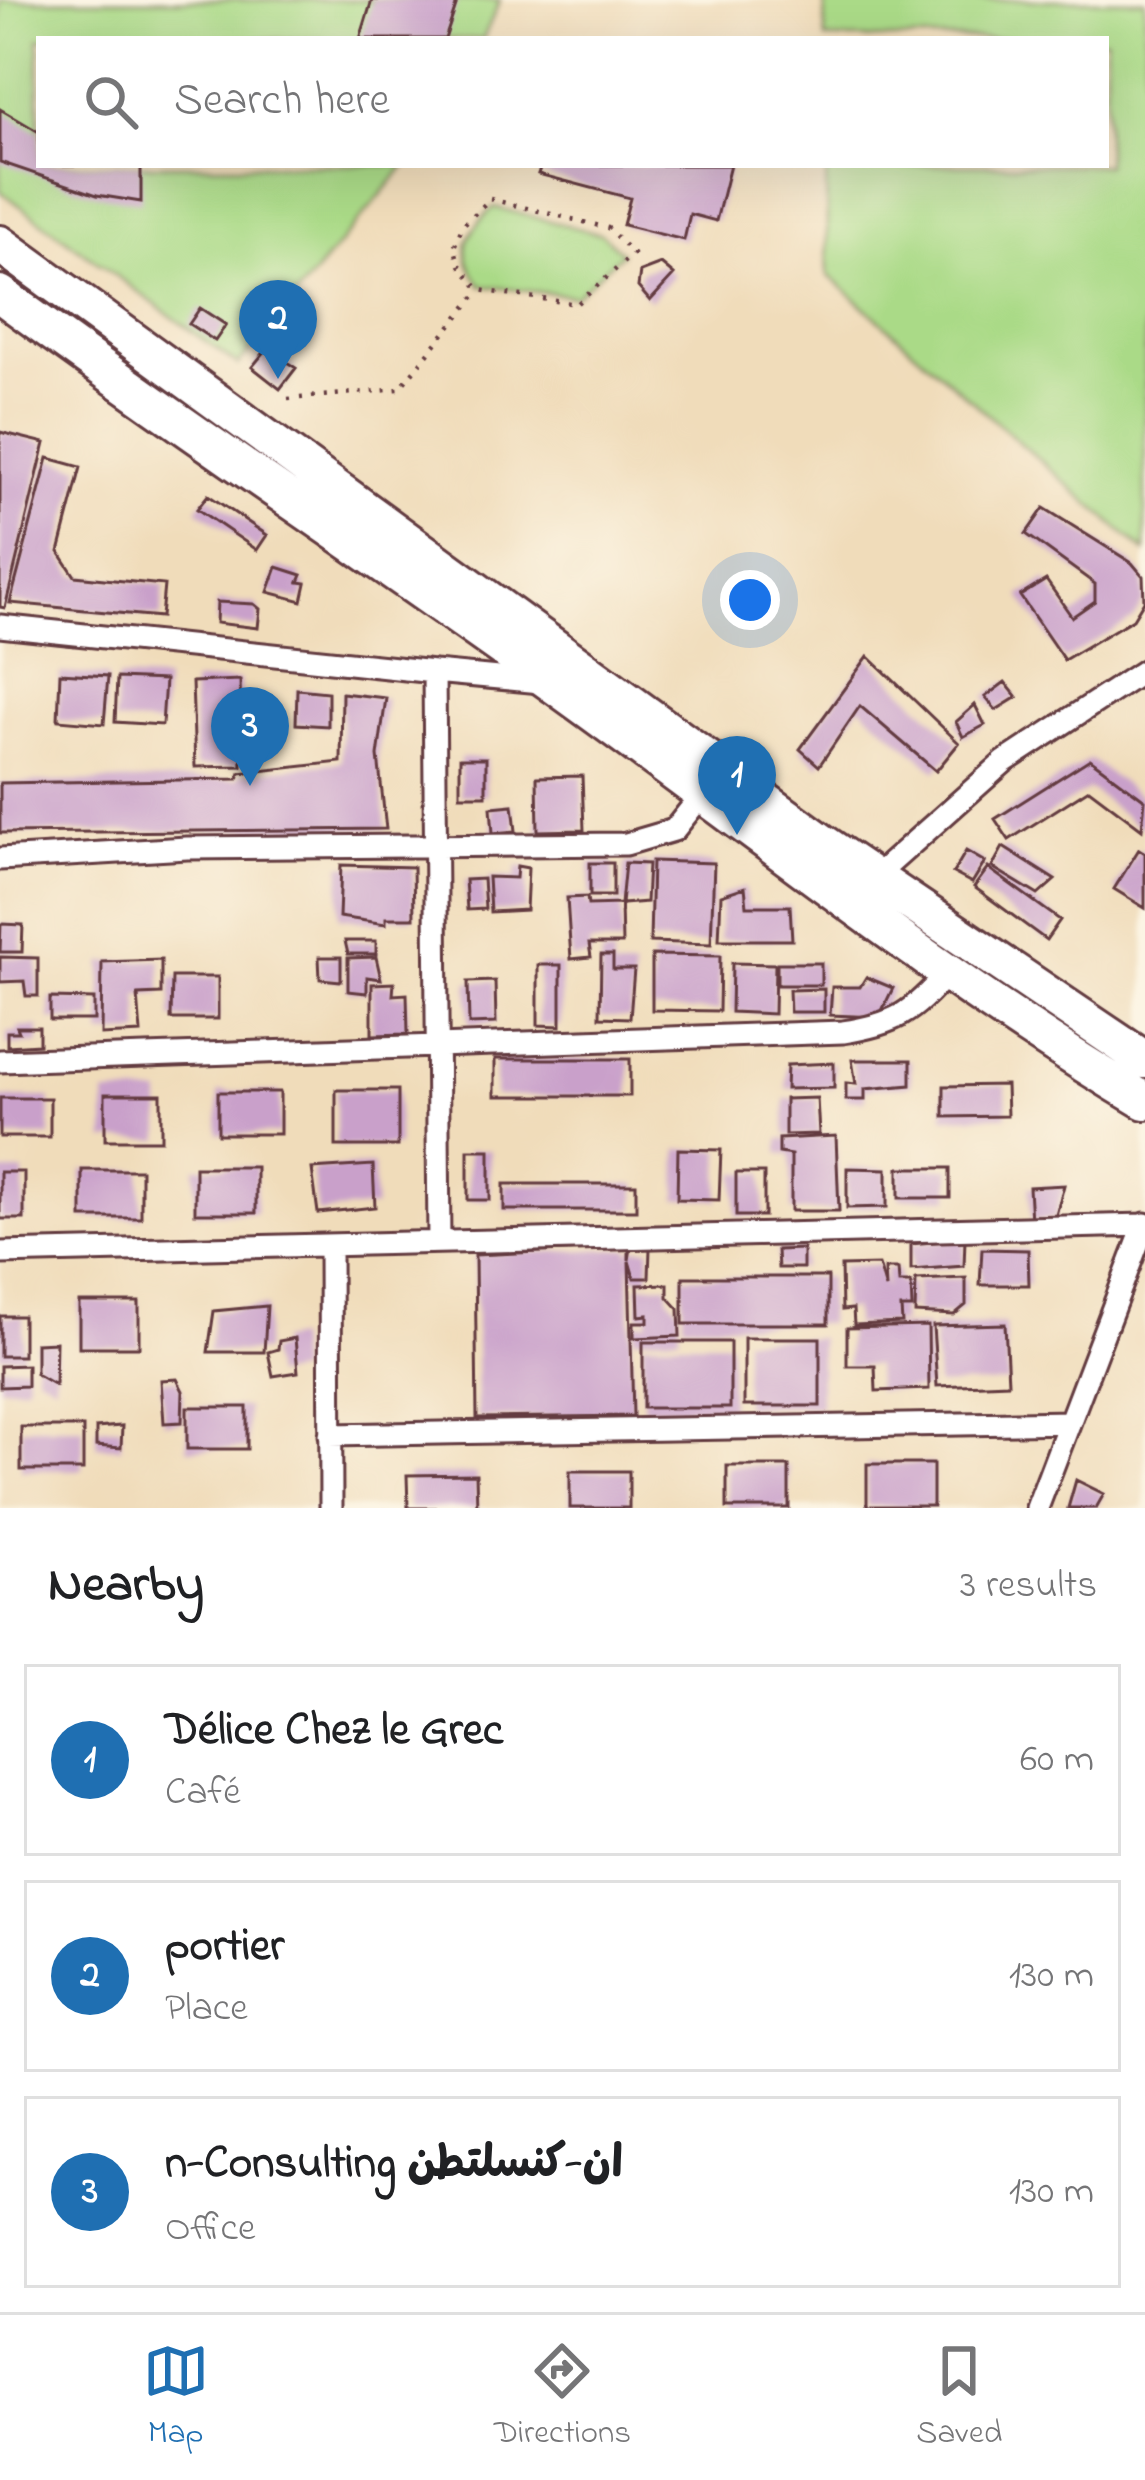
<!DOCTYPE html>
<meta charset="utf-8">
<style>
:root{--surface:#fff;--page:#f2f2f2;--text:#202124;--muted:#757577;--line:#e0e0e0;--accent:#1f6fb2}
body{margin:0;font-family:"Indie Flower","Playpen Sans Arabic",sans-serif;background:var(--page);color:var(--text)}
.you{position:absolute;left:750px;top:600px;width:42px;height:42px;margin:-30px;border:9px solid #fff;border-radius:50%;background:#1a73e8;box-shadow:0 0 0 18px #1a73e833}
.badge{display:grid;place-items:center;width:78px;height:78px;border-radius:50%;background:var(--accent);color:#fff;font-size:39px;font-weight:700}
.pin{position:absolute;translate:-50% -99px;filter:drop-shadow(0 3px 6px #0008)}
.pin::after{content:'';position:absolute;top:63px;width:42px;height:36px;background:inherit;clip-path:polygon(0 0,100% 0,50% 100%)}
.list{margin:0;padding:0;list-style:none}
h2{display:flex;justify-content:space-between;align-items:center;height:156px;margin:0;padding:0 48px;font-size:51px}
h2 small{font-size:39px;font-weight:400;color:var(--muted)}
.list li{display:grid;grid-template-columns:78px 1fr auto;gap:36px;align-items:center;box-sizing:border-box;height:192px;margin:0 24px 24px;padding:0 24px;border:3px solid var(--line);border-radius:0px}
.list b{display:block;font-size:45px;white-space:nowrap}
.list p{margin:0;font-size:39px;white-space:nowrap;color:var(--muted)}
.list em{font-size:39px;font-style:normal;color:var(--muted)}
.icon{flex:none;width:66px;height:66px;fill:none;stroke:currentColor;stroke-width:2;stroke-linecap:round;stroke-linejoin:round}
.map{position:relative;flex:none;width:1145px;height:1508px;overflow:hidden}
.search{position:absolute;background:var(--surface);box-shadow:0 12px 48px #0002;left:36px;right:36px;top:36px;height:132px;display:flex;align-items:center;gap:30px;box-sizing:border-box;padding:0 42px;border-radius:0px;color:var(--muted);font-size:45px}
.sheet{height:804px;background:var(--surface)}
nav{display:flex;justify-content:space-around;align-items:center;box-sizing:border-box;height:168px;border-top:3px solid var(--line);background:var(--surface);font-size:33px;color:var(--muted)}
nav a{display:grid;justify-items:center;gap:6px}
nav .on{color:var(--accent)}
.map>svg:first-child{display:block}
.green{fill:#aada87;stroke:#7a7c59;stroke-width:3}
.building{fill:#c9a0ca}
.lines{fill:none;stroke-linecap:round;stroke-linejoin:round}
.minor-casing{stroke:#633b40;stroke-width:27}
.primary-casing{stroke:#633b40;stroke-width:42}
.path{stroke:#633b40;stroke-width:4.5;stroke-dasharray:3 9;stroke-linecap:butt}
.minor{stroke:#fff;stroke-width:21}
.primary{stroke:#fff;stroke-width:36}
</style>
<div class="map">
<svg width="1145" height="1508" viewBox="0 0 1145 1508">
<rect width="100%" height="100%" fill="#fcf5e5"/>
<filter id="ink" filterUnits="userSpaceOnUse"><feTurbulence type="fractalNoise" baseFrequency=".00833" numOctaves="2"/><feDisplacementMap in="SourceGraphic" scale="24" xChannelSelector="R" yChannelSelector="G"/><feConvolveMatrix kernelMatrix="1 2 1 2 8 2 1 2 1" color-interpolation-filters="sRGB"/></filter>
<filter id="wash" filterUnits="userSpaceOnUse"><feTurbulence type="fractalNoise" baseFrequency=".004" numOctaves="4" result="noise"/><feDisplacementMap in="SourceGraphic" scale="48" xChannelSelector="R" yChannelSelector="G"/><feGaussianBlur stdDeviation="2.7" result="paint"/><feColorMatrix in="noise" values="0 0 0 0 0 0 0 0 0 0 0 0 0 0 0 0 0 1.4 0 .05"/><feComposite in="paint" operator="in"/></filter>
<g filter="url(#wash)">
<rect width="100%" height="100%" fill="#f0dcba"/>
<path class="green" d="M 0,0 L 500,0 L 483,39 L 39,39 L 39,165 L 406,165 L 238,365 L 0,191 Z
M 825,0 L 1145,0 L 1145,552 L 828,275 L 826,165 L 1106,165 L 1106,39 L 825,39 Z
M 494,207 L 602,234 L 622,253 L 575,296 L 482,286 C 456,253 464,235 494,207 Z"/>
<g id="blocks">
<path class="building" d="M 372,0 L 458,0 L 445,39 L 360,39 Z
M 0,109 L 39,132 L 39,165 L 141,165 L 141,202 L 97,195 L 0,162 Z
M 541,165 L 730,165 L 716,221 L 690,214 L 684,240 L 623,225 L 630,198 L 538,174 Z
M 661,264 L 674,275 L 650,301 L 638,287 L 640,272 Z
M 200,308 L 226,325 L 215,341 L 189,324 Z
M 267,349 L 296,368 L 280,389 L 252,367 Z
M 0,432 L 45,443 L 5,608 L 0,607 Z
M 48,458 L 81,467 L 59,552 L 75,576 L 164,585 L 161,617 L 10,603 Z
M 208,495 L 267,535 L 257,550 L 197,509 Z
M 1044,508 L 1132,563 L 1143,576 L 1144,601 L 1133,619 L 1064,660 L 1020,596 L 1046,580 L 1072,617 L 1095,601 L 1095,584 L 1026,534 Z
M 277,567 L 302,575 L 299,582 L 306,583 L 302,601 L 268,592 Z
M 217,602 L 254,604 L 260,609 L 258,628 L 216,623 Z
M 868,656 L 959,743 L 936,771 L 860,706 L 819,766 L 800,749 Z
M 60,673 L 108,676 L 104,724 L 58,720 Z
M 117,678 L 165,680 L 162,725 L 115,722 Z
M 240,680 L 242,766 L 195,767 L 192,682 Z
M 1005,682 L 1017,697 L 996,710 L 985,697 Z
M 297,689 L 328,692 L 328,726 L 296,724 Z
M 342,693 L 386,698 L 378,756 L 386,829 L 0,833 L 0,783 L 238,779 L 240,773 L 341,762 Z
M 975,705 L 985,725 L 963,737 L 956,722 Z
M 460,758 L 486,758 L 486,795 L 460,795 Z
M 1090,759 L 1145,800 L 1142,829 L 1089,789 L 1009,840 L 995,819 Z
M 582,776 L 584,830 L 538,831 L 537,777 Z
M 513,805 L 516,831 L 493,833 L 491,807 Z
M 1003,847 L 1055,880 L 1038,895 L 992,867 Z
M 1139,849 L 1145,853 L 1145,908 L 1114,889 Z
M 966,851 L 985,862 L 972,883 L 953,873 Z
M 652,861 L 714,863 L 711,944 L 650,942 Z
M 590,863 L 613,863 L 613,896 L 590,896 Z
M 625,863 L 648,864 L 646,902 L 621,904 Z
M 341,865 L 413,867 L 414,918 L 386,918 L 386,924 L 339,917 Z
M 517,866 L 528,868 L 526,910 L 490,912 L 488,877 L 516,878 Z
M 988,868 L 1060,920 L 1046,940 L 974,887 Z
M 483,879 L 485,909 L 467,910 L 465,880 Z
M 745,887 L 747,906 L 790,906 L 792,940 L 719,940 L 721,895 Z
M 587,897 L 588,905 L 621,904 L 622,944 L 589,944 L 591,957 L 571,959 L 567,898 Z
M 1,924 L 23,925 L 22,952 L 0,952 Z
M 345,941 L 376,941 L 376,954 L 348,954 Z
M 601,955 L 613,955 L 613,969 L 634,969 L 630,1018 L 600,1017 Z
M 652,955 L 720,956 L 719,1011 L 652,1010 Z
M 0,957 L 38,958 L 38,996 L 26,996 L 24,981 L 0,982 Z
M 319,957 L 341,957 L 341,981 L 320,979 Z
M 376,957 L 381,979 L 367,977 L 367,993 L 348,991 L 348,958 Z
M 161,960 L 161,994 L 138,995 L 141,1033 L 101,1035 L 102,962 Z
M 732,963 L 775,964 L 774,1014 L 731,1012 Z
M 777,963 L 821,963 L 821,985 L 777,985 Z
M 538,965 L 561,965 L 561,1026 L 538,1025 Z
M 172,977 L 218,977 L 218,1019 L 171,1019 Z
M 866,977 L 893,988 L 879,1017 L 830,1015 L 832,987 L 860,987 Z
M 495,981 L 496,1023 L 469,1024 L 468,982 Z
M 394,983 L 393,995 L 407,994 L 408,1034 L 372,1035 L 372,984 Z
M 824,989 L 824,1012 L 790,1012 L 789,990 Z
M 50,998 L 94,999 L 94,1020 L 50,1020 Z
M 17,1027 L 39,1027 L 39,1044 L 7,1046 L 7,1032 L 19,1032 Z
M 495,1059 L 630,1059 L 630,1096 L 495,1096 Z
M 852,1060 L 911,1060 L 911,1085 L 865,1089 L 865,1100 L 846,1100 L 846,1083 L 856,1084 Z
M 834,1063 L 834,1088 L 786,1089 L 787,1065 Z
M 1006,1085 L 1007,1116 L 944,1117 L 944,1086 Z
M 336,1090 L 398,1090 L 398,1146 L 336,1146 Z
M 218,1092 L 280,1092 L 280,1134 L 218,1134 Z
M 105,1094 L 161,1094 L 161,1140 L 105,1140 Z
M 0,1098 L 50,1098 L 50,1137 L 0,1137 Z
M 817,1098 L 819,1134 L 785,1135 L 785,1099 Z
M 836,1136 L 839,1211 L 791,1211 L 791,1155 L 779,1153 L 779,1139 Z
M 678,1149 L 721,1150 L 719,1200 L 677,1199 Z
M 468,1150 L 490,1150 L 490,1200 L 468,1200 Z
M 373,1165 L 375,1207 L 318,1213 L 312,1169 Z
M 195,1167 L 256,1167 L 256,1213 L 195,1213 Z
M 847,1168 L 887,1169 L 887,1207 L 847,1208 Z
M 899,1168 L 950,1168 L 950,1198 L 899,1198 Z
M 82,1170 L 141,1170 L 141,1218 L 82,1218 Z
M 0,1172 L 24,1172 L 24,1219 L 0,1219 Z
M 736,1173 L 764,1173 L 764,1216 L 736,1216 Z
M 504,1184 L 636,1184 L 636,1210 L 504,1210 Z
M 1064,1185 L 1055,1219 L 1031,1221 L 1029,1187 Z
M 965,1239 L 964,1266 L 911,1270 L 911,1244 Z
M 629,1248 L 629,1260 L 631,1248 L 650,1248 L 649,1278 L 634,1278 L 629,1261 L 633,1416 L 477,1418 L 475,1255 Z
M 803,1249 L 803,1268 L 778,1268 L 777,1250 Z
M 982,1249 L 1028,1250 L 1029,1285 L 980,1285 Z
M 879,1265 L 886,1289 L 885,1269 L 898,1269 L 899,1283 L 911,1283 L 912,1308 L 901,1308 L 902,1323 L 854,1325 L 853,1309 L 842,1310 L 841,1266 Z
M 683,1277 L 828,1277 L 828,1324 L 683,1324 Z
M 966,1278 L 966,1305 L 954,1315 L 915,1313 L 916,1280 Z
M 668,1284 L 668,1297 L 679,1309 L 680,1336 L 634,1338 L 634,1322 L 648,1322 L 648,1315 L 639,1316 L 638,1285 Z
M 79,1302 L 139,1302 L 139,1347 L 79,1347 Z
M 267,1306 L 264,1352 L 208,1352 L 214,1311 Z
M 0,1316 L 23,1316 L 23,1356 L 0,1356 Z
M 1005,1324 L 1008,1383 L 937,1386 L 933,1326 Z
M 928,1326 L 929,1389 L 876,1391 L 875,1366 L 847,1366 L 847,1328 Z
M 295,1338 L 298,1372 L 273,1376 L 268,1352 L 278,1349 L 279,1341 Z
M 744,1338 L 820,1338 L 820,1406 L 744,1406 Z
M 56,1342 L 55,1385 L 36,1374 L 36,1343 Z
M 643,1342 L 730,1342 L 730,1408 L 643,1408 Z
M 27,1365 L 27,1386 L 0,1387 L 0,1366 Z
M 177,1379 L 183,1391 L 182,1422 L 164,1423 L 161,1380 Z
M 187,1407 L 247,1407 L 247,1449 L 187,1449 Z
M 122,1426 L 121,1448 L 96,1446 L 96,1428 Z
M 21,1427 L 83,1427 L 83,1470 L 21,1470 Z
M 867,1464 L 933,1464 L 933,1506 L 867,1506 Z
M 727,1466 L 789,1466 L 789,1508 L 727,1508 Z
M 570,1471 L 629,1471 L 629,1508 L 570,1508 Z
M 476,1474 L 477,1508 L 408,1508 L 407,1475 Z
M 1076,1480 L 1104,1494 L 1096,1508 L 1068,1508 Z"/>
</g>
</g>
<g filter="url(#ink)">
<use href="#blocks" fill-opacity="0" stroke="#633b40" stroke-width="3"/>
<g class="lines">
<defs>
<path id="minor" d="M 0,626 L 434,672
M 0,859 L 187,848 L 626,844 L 674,830 L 701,796
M 868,883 L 1004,762 L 1145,670
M 0,1061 L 843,1032 C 896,1024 912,1013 947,973
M 439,1242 L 434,672 L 541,682
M 330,1245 L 331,1508
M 0,1253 L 1145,1225
M 330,1435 L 1069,1422
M 1037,1508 L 1145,1224"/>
<path id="primary" d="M 0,244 L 823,843 L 1145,1060
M 0,294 C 180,427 368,551 550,682 C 747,823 936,977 1145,1101"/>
</defs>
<use href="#minor" class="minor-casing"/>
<use href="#primary" class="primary-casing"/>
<path class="path" d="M 490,199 L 608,228 L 633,254 L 577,304 L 480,290 L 460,265 L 454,247 L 463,225 Z
M 288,399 L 399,389 L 480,290"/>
<use href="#minor" class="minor"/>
<use href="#primary" class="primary"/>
</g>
</g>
</svg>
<div class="you"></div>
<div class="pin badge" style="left:737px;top:835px">1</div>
<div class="pin badge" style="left:278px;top:379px">2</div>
<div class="pin badge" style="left:250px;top:786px">3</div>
<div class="search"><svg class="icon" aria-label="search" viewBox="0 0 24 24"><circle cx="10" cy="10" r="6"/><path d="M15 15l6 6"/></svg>Search here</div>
</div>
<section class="sheet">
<h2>Nearby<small>3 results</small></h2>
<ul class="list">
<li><span class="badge">1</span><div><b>Délice Chez le Grec</b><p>Café</p></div><em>60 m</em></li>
<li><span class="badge">2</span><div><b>portier</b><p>Place</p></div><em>130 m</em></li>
<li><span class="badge">3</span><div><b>n-Consulting ان-كنسلتطن</b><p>Office</p></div><em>130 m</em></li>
</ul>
</section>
<nav>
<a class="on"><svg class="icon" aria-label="map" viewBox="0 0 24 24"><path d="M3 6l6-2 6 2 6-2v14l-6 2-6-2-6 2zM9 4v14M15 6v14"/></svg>Map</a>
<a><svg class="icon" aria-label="directions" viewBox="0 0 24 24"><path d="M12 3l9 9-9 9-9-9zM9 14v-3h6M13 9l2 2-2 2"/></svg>Directions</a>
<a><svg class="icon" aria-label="saved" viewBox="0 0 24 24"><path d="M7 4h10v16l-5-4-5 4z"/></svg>Saved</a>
</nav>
